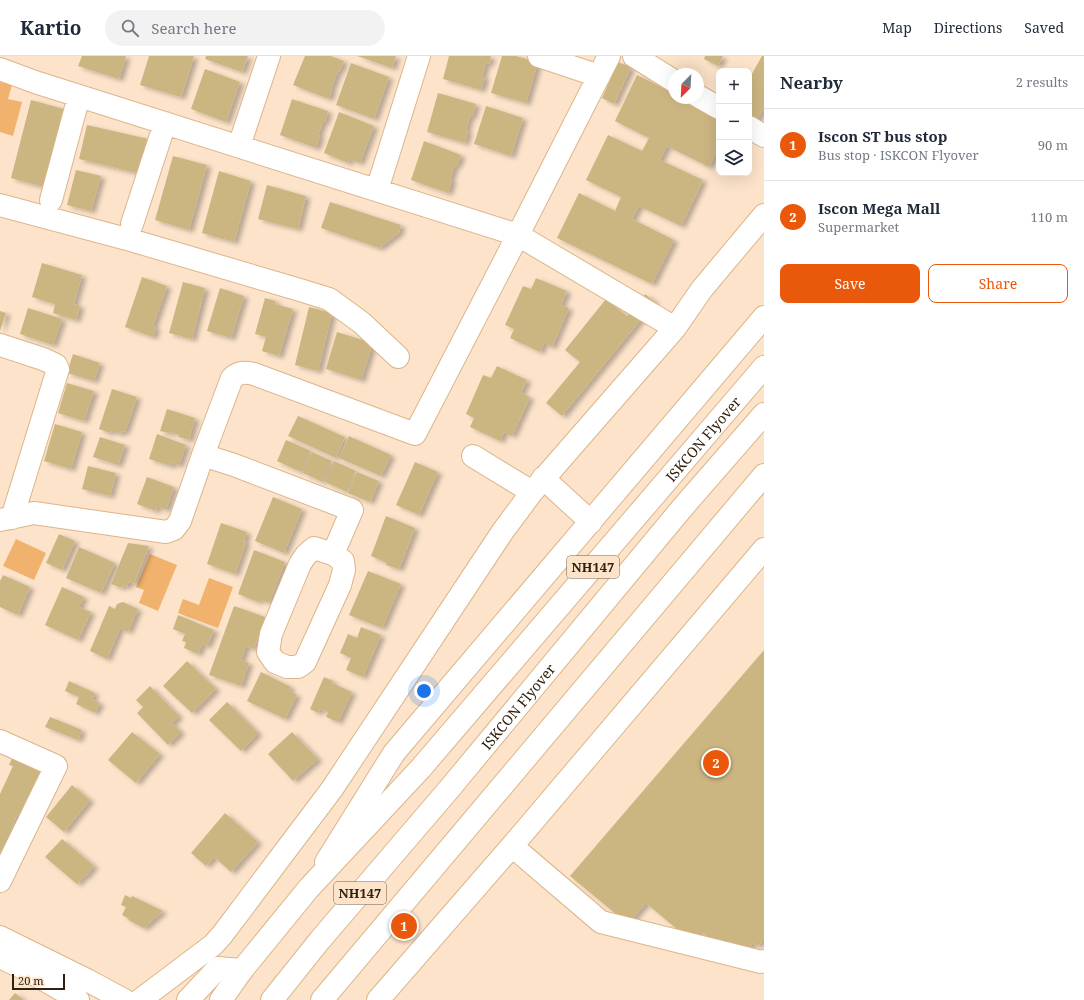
<!DOCTYPE html>
<meta charset="utf-8">
<style>
:root{--surface:#fff;--page:#f2f2f3;--text:#1f2937;--muted:#747a83;--line:#e0e1e3;--accent:#ea580c}
body{margin:0;font-family:"Noto Serif",serif;background:var(--page);color:var(--text)}
.controls{position:absolute;right:12px;top:12px;display:grid;overflow:hidden;border-radius:8px;box-shadow:0 4px 16px #0002}
.controls button{width:36px;height:36px;display:grid;place-items:center;padding:0;border:0;border-bottom:1px solid var(--line);background:var(--surface);color:var(--text);font:20px sans-serif}
.compass{position:absolute;left:668px;top:12px;width:36px;height:36px;border-radius:50%;background:var(--surface);box-shadow:0 4px 16px #0002;rotate:204deg}
.scale{position:absolute;left:12px;bottom:10px;width:53px;box-sizing:border-box;padding-left:4px;border:2px solid #2f200f;border-top:0;font-size:11px;line-height:14px;white-space:nowrap;color:#2f200f;-webkit-text-stroke:3px #fce3c9;paint-order:stroke}
.you{position:absolute;left:424px;top:635px;width:14px;height:14px;margin:-10px;border:3px solid #fff;border-radius:50%;background:#1a73e8;box-shadow:0 0 0 6px #1a73e833}
.badge{display:grid;place-items:center;width:26px;height:26px;border-radius:50%;background:var(--accent);color:#fff;font-size:13px;font-weight:700}
.pin{position:absolute;translate:-50% -50%;border:2px solid #fff;box-shadow:0 1px 4px #0006}
.list{margin:0;padding:0;list-style:none}
h2{display:flex;justify-content:space-between;align-items:center;height:52px;margin:0;padding:0 16px;font-size:17px}
h2 small{font-size:13px;font-weight:400;color:var(--muted)}
.list li{display:grid;grid-template-columns:26px 1fr auto;gap:12px;align-items:center;box-sizing:border-box;height:72px;padding:0 16px;border-top:1px solid var(--line)}
.list b{display:block;font-size:15px;white-space:nowrap}
.list p{margin:0;font-size:13px;white-space:nowrap;color:var(--muted)}
.list em{font-size:13px;font-style:normal;color:var(--muted)}
.actions{display:flex;gap:8px;padding:12px 16px}
.actions a{flex:1;padding:9px 0;border:1px solid var(--accent);border-radius:8px;text-align:center;font-size:14px;color:var(--accent)}
.actions .main{background:var(--accent);color:#fff}
.icon{flex:none;width:22px;height:22px;fill:none;stroke:currentColor;stroke-width:2;stroke-linecap:round;stroke-linejoin:round}
.map{position:relative;flex:none;width:764px;height:944px;overflow:hidden}
header{display:flex;align-items:center;gap:24px;box-sizing:border-box;height:56px;padding:0 20px;background:var(--surface);border-bottom:1px solid var(--line)}
header strong{font-size:19px}
nav{display:flex;gap:22px;margin-inline-start:auto;font-size:14px}
.search{width:280px;height:36px;background:var(--page);display:flex;align-items:center;gap:10px;box-sizing:border-box;padding:0 14px;border-radius:22px;color:var(--muted);font-size:15px}
main{display:flex}
aside{flex:1;background:var(--surface)}
.map>svg:first-child{display:block}
.green{fill:#f0b26c}
.building{fill:#cbb682;filter:url(#shadow)}
.lines{fill:none;stroke-linecap:round;stroke-linejoin:round}
.minor-casing{stroke:#dcb58a;stroke-width:24}
.major-casing{stroke:#dcb58a;stroke-width:24}
.highway-casing{stroke:#dcb58a;stroke-width:24}
.minor{stroke:#fff;stroke-width:22}
.major{stroke:#fff;stroke-width:22}
.highway{stroke:#fff;stroke-width:22}
.labels{text-anchor:middle;dominant-baseline:central;stroke-width:3.5;stroke-linejoin:round;paint-order:stroke}
.shield{fill:#fce3c9;stroke:#6c5a47;stroke-width:1}
.shield-label{font-size:13px;font-weight:bold;fill:#2f200f}
.street-label{font-size:14px;fill:#2f200f;stroke:#fce3c9}
</style>
<header>
<strong>Kartio</strong>
<div class="search"><svg class="icon" aria-label="search" viewBox="0 0 24 24"><circle cx="10" cy="10" r="6"/><path d="M15 15l6 6"/></svg>Search here</div>
<nav><a>Map</a><a>Directions</a><a>Saved</a></nav>
</header>
<main>
<div class="map">
<svg width="764" height="944" viewBox="0 0 764 944">
<defs>
<filter id="shadow"><feDropShadow dx="4.5" dy="2.5" stdDeviation="2" flood-color="#0004"/></filter>
</defs>
<rect width="100%" height="100%" fill="#fce3c9"/>
<path class="green" d="M 0,26 L 12,29 L 8,43 L 22,46 L 13,80 L 0,76 Z
M 16,483 L 46,497 L 34,524 L 3,510 Z
M 150,498 L 177,509 L 158,555 L 139,547 L 144,534 L 136,531 Z
M 209,522 L 233,531 L 218,572 L 178,557 L 183,543 L 199,549 Z"/>
<path class="building" d="M 82,0 L 126,0 L 119,23 L 78,10 Z
M 149,0 L 194,0 L 181,41 L 140,29 Z
M 206,0 L 248,0 L 242,16 L 205,3 Z
M 305,0 L 331,0 L 344,5 L 339,16 L 338,15 L 331,33 L 332,33 L 329,43 L 293,29 Z
M 357,0 L 396,0 L 392,12 Z
M 449,0 L 491,0 L 489,8 L 486,7 L 482,21 L 485,21 L 481,34 L 443,23 Z
M 502,0 L 516,0 L 538,6 L 526,47 L 491,37 Z
M 705,0 L 723,0 L 718,10 L 704,3 Z
M 762,0 L 764,0 L 764,52 L 755,67 L 749,63 L 749,23 Z
M 618,6 L 631,11 L 614,48 L 602,42 Z
M 351,7 L 389,21 L 374,63 L 336,49 Z
M 205,13 L 240,26 L 226,66 L 191,53 Z
M 637,19 L 674,37 L 674,42 L 685,42 L 719,59 L 719,91 L 709,111 L 667,90 L 660,104 L 703,124 L 681,170 L 639,150 L 632,163 L 674,184 L 652,228 L 557,182 L 579,137 L 615,155 L 621,141 L 586,124 L 608,79 L 642,95 L 649,82 L 615,65 Z
M 438,37 L 476,48 L 472,61 L 470,60 L 466,74 L 468,75 L 465,87 L 427,76 Z
M 292,43 L 328,55 L 325,66 L 323,66 L 318,79 L 320,80 L 316,92 L 280,79 Z
M 31,44 L 64,53 L 44,131 L 11,122 Z
M 486,50 L 523,62 L 511,100 L 474,88 Z
M 339,56 L 374,70 L 360,107 L 349,103 L 348,107 L 324,97 Z
M 87,69 L 153,84 L 145,119 L 79,103 Z
M 424,85 L 461,99 L 457,110 L 455,109 L 450,123 L 452,124 L 448,137 L 411,124 Z
M 173,100 L 207,109 L 189,174 L 155,164 Z
M 76,114 L 101,120 L 91,155 L 67,149 Z
M 219,115 L 251,125 L 234,186 L 202,177 Z
M 267,129 L 306,140 L 298,173 L 258,163 Z
M 330,146 L 401,169 L 399,177 L 379,192 L 321,172 Z
M 42,207 L 82,219 L 74,248 L 80,250 L 76,264 L 53,257 L 55,248 L 32,241 Z
M 142,221 L 167,230 L 153,270 L 156,272 L 153,281 L 125,271 Z
M 536,222 L 567,235 L 561,249 L 569,252 L 552,291 L 544,287 L 540,296 L 510,282 L 514,273 L 505,269 L 523,230 L 531,233 Z
M 183,226 L 205,232 L 192,283 L 169,277 Z
M 220,232 L 244,240 L 231,282 L 207,275 Z
M 645,238 L 655,246 L 562,360 L 546,347 L 580,306 L 565,294 L 606,243 L 627,260 Z
M 265,242 L 276,245 L 275,248 L 293,253 L 279,300 L 262,295 L 266,281 L 255,278 Z
M 309,251 L 332,257 L 318,315 L 295,309 Z
M 28,252 L 62,263 L 53,289 L 20,278 Z
M 0,255 L 6,257 L 0,275 Z
M 337,276 L 373,287 L 361,324 L 326,313 Z
M 73,298 L 100,307 L 94,325 L 67,317 Z
M 497,310 L 527,324 L 521,337 L 530,341 L 512,380 L 504,376 L 500,385 L 470,371 L 474,362 L 466,358 L 483,319 L 491,322 Z
M 67,327 L 94,335 L 84,365 L 58,357 Z
M 112,333 L 137,341 L 125,376 L 122,375 L 121,378 L 111,375 L 110,377 L 99,373 Z
M 167,353 L 195,362 L 189,384 L 179,381 L 179,379 L 170,376 L 169,377 L 160,375 Z
M 298,360 L 345,381 L 336,402 L 288,380 Z
M 55,368 L 82,376 L 71,413 L 44,405 Z
M 157,378 L 186,389 L 179,409 L 172,407 L 171,410 L 149,403 Z
M 349,380 L 391,399 L 381,420 L 339,402 Z
M 100,381 L 125,389 L 118,409 L 93,401 Z
M 286,384 L 311,395 L 301,416 L 277,405 Z
M 312,396 L 332,405 L 323,426 L 303,417 Z
M 334,405 L 356,415 L 347,436 L 325,426 Z
M 415,406 L 438,416 L 419,459 L 396,449 Z
M 88,410 L 116,417 L 110,440 L 82,433 Z
M 357,416 L 379,425 L 370,446 L 348,437 Z
M 147,421 L 174,431 L 166,454 L 157,450 L 156,455 L 137,448 Z
M 273,441 L 302,453 L 284,497 L 255,485 Z
M 386,460 L 415,472 L 399,513 L 386,509 L 387,507 L 371,500 Z
M 221,467 L 247,476 L 244,485 L 246,486 L 235,518 L 207,508 Z
M 59,478 L 75,485 L 62,514 L 46,507 Z
M 128,487 L 149,490 L 134,528 L 129,525 L 127,531 L 123,529 L 122,532 L 111,528 Z
M 79,491 L 115,507 L 101,537 L 66,522 Z
M 254,494 L 285,506 L 269,547 L 259,543 L 258,546 L 238,538 Z
M 368,515 L 401,528 L 382,572 L 349,559 Z
M 3,519 L 30,531 L 18,559 L 0,551 L 0,525 Z
M 62,531 L 84,541 L 79,551 L 91,556 L 78,584 L 45,569 Z
M 123,546 L 138,553 L 128,576 L 120,572 L 107,603 L 90,595 L 109,550 L 115,553 L 117,548 Z
M 234,550 L 265,561 L 254,593 L 246,590 L 241,604 L 249,607 L 241,630 L 209,619 Z
M 178,559 L 214,574 L 207,590 L 202,588 L 198,598 L 184,592 L 186,586 L 182,585 L 185,578 L 173,573 Z
M 361,571 L 381,579 L 363,621 L 346,614 L 351,602 L 340,597 L 348,578 L 357,582 Z
M 764,594 L 764,883 L 758,890 L 753,887 L 744,897 L 730,885 L 722,894 L 700,875 L 691,885 L 646,847 L 628,868 L 570,820 Z
M 187,605 L 216,633 L 192,657 L 163,630 Z
M 261,616 L 291,631 L 289,635 L 297,639 L 285,663 L 247,645 Z
M 324,621 L 333,625 L 332,627 L 352,636 L 338,666 L 326,661 L 328,656 L 320,653 L 318,657 L 310,653 Z
M 69,625 L 95,637 L 92,643 L 100,647 L 95,657 L 76,648 L 79,641 L 65,635 Z
M 150,630 L 179,660 L 172,667 L 181,676 L 168,689 L 137,657 L 143,651 L 136,644 Z
M 227,646 L 258,677 L 241,695 L 209,664 Z
M 50,661 L 82,674 L 78,684 L 45,671 Z
M 132,676 L 160,698 L 136,727 L 108,704 Z
M 292,676 L 318,703 L 293,725 L 268,698 Z
M 14,698 L 47,713 L 24,761 L 17,758 L 11,774 L 14,775 L 0,809 L 0,738 L 13,710 L 9,709 Z
M 72,729 L 90,744 L 64,776 L 46,761 Z
M 225,757 L 258,786 L 231,816 L 214,801 L 206,810 L 191,797 Z
M 62,783 L 94,810 L 85,821 L 84,820 L 77,828 L 45,801 Z
M 125,839 L 131,842 L 132,840 L 163,855 L 144,872 L 128,864 L 129,863 L 122,859 L 126,851 L 121,849 Z
M 15,937 L 24,944 L 9,944 Z"/>
<g class="lines">
<defs>
<path id="minor" d="M 539,0 L 599,20
M 634,0 L 674,25
M 0,13 L 35,26 L 518,179 L 675,272
M 698,40 L 719,52
M 749,71 L 764,80
M 239,90 L 269,0
M 377,134 L 419,0
M 51,144 L 79,40
M 0,149 L 134,185 L 300,234 L 329,243 L 362,267 L 398,301
M 132,168 L 165,67
M 0,289 L 43,303 L 56,309 L 58,313 L 12,462
M 203,399 L 234,409 L 352,454 L 333,498 L 343,505 L 344,514 L 340,529 L 305,606 L 298,611 L 287,611 L 275,606 L 268,596 L 271,578 L 300,508 L 306,499 L 314,492 L 333,498
M 473,400 L 532,436
M 0,464 L 34,457 L 166,476 L 174,473 L 180,465 L 203,399 L 232,322 C 239,316 245,316 254,318 L 415,378 L 518,179 L 609,0
M 0,685 L 56,710 L 0,825
M 512,790 L 601,866 L 761,906 L 764,905
M 0,881 L 87,924 L 124,944
M 0,901 L 25,913 L 76,942 L 78,944
M 140,944 L 213,889 L 222,879 L 332,733 L 503,475 L 532,436 L 675,272 L 702,233 L 764,159
M 378,944 L 512,790 L 764,493"/>
<path id="major" d="M 543,422 L 591,466
M 326,806 L 394,697 L 764,261
M 188,944 L 218,912 L 242,914
M 322,944 L 764,419"/>
<g id="highway">
<path id="s1" d="M 221,944 L 242,914 L 309,832 L 421,712 L 764,311"/>
<path id="s2" d="M 272,944 L 320,884 L 450,732 L 683,451 L 764,358"/>
</g>
</defs>
<use href="#minor" class="minor-casing"/>
<use href="#major" class="major-casing"/>
<use href="#highway" class="highway-casing"/>
<use href="#minor" class="minor"/>
<use href="#major" class="major"/>
<use href="#highway" class="highway"/>
</g>
<g class="labels">
<g class="shield">
<rect x="567" y="500" width="52" height="22" rx="3"/>
<rect x="334" y="826" width="52" height="22" rx="3"/>
</g>
<g class="shield-label">
<text x="593" y="511">NH147</text>
<text x="360" y="837">NH147</text>
</g>
<g class="street-label">
<text stroke="none"><textPath href="#s1" startOffset="740">ISKCON Flyover</textPath></text>
<text stroke="none"><textPath href="#s2" startOffset="383">ISKCON Flyover</textPath></text>
</g>
</g>
</svg>
<div class="controls">
<button>+</button>
<button>−</button>
<button><svg class="icon" aria-label="layers" viewBox="0 0 24 24"><path d="M12 4l9 5-9 5-9-5zM3 14l9 5 9-5"/></svg></button>
</div>
<svg class="compass" viewBox="-18 -18 36 36"><path d="M0-13l5 13h-10z" fill="#e53935"/><path d="M0 13l5-13h-10z" fill="#747a83"/></svg>
<div class="scale">20 m</div>
<div class="you"></div>
<div class="pin badge" style="left:404px;top:870px">1</div>
<div class="pin badge" style="left:716px;top:707px">2</div>
</div>
<aside>
<h2>Nearby<small>2 results</small></h2>
<ul class="list">
<li><span class="badge">1</span><div><b>Iscon ST bus stop</b><p>Bus stop · ISKCON Flyover</p></div><em>90 m</em></li>
<li><span class="badge">2</span><div><b>Iscon Mega Mall</b><p>Supermarket</p></div><em>110 m</em></li>
</ul>
<div class="actions"><a class="main">Save</a><a>Share</a></div>
</aside>
</main>
